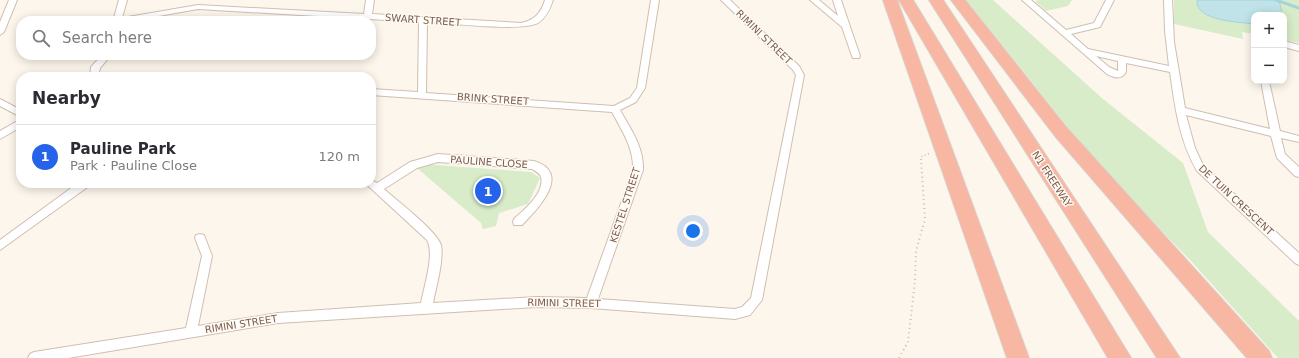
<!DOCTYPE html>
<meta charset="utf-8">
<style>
:root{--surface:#fff;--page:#f2f2f3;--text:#2b2b33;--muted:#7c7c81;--line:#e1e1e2;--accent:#2563eb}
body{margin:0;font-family:"DejaVu Sans",sans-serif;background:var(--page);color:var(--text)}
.controls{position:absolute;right:12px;top:12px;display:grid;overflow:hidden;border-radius:8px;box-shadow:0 2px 10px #0003}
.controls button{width:36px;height:36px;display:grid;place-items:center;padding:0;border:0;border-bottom:1px solid var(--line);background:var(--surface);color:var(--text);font:20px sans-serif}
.you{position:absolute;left:693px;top:231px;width:14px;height:14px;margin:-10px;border:3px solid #fff;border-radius:50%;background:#1a73e8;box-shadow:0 0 0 6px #1a73e833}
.badge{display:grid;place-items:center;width:26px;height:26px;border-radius:50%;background:var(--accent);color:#fff;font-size:13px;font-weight:700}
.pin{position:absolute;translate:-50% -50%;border:2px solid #fff;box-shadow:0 1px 4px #0006}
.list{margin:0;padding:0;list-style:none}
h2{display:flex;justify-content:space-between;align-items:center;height:52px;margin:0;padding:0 16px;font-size:17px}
h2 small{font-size:13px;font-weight:400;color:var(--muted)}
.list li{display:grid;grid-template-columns:26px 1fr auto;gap:12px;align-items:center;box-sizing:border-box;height:64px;padding:0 16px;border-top:1px solid var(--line)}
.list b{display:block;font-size:15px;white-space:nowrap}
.list p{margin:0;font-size:13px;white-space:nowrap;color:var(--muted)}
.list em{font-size:13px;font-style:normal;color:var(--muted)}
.icon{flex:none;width:22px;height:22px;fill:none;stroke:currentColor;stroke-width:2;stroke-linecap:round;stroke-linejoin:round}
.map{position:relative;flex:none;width:1299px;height:358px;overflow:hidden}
.search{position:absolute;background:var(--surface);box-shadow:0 2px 10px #0003;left:16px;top:16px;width:360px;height:44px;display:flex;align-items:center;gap:10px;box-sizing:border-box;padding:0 14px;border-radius:16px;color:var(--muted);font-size:15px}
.panel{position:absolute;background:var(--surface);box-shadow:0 2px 10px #0003;left:16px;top:72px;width:360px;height:116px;border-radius:16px}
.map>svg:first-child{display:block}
.green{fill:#d8ecc9}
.water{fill:#bfe3e8;stroke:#a5d3da}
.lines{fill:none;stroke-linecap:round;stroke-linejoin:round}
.stream{stroke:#a5d3da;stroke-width:3}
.street-casing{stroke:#d1beb0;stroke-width:2}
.highway-casing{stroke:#dad1cd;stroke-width:2}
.path-far1{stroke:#d9b8a5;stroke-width:1.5;stroke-dasharray:1 2.5;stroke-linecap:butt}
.path{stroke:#d9b8a5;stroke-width:2;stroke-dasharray:1 3.5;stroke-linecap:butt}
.street{fill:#fff;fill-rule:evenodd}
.highway{fill:#f7b7a3;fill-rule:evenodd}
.labels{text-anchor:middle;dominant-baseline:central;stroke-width:3;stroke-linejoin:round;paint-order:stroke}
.street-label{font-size:10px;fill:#7a5c4d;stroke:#fffaf3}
</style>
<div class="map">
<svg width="1299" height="358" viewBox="0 0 1299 358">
<rect width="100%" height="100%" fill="#fdf6ec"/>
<path class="green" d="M 966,0 L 993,0 L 1103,99 L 1183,163 L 1208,232 L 1299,321 L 1299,358 L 1278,358 L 1192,262 L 1116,184 L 1086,150 Z
M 1040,0 L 1072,0 L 1068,6 L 1046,11 L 1035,1 Z
M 1174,0 L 1299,0 L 1299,43 L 1284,40 L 1284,15 L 1254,15 L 1254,34 L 1242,32 L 1243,39 L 1174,24 Z
M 423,164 L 531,172 L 540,178 L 528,204 L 499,213 L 496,226 L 483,229 L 481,223 L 417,168 Z"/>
<path class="water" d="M 1197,0 L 1279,0 L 1282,13 L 1280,15 L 1254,15 L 1254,24 C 1239,22 1195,21 1197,0 Z"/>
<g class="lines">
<path class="stream" d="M 1276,0 L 1299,8"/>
<defs>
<path id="street" d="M 9,0 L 17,0 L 4,32 L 0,35 L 0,22 Z
M 119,0 L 127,0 L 122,18 L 198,5 L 364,14 L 366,0 L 374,0 L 372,14 L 521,23 C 535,20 541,13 545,0 L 553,0 C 550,9 546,18 538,23 C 522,32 449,23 427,22 L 426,93 L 614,106 L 630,98 L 637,88 L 651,0 L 659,0 L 645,88 L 636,102 L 620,110 C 631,130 644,147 643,170 L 598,299 L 735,309 L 742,307 L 751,298 L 796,75 L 793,70 L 721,0 L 730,0 L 799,66 L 804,75 L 762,300 L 750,315 L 735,319 L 591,308 L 536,307 L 278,323 L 68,358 L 28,358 L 30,354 L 34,352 L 186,328 L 202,256 L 195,238 L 196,235 L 200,234 L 204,235 L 212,256 L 198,326 L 278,313 L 421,303 C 424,287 435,254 427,240 L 365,183 L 371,183 L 371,180 L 377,183 L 410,162 L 438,154 L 534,161 C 573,173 537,210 522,225 L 514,225 L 513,222 L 514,219 C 524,210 545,193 541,177 C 540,173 535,171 532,169 L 438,162 L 417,168 L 384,189 C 396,200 437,231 441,245 C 444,260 436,287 433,303 L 536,297 L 587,298 L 633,170 C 634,148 622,131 612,112 L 371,95 L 371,89 L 418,92 L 419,22 L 198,9 L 131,21 L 113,21 Z
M 810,0 L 819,0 L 838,16 L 833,0 L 841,0 L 860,56 L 859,58 L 853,58 L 852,56 L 842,27 Z
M 1022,0 L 1031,0 L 1066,30 L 1094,23 L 1106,0 L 1114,0 L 1100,27 L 1071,34 L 1088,49 L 1169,66 L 1165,31 L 1164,0 L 1172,0 L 1174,42 L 1185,108 L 1270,129 L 1261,81 L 1269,81 L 1280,131 L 1299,136 L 1299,142 L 1281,138 L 1285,154 L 1299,167 L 1299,177 L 1295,176 L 1277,158 L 1271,136 L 1186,115 L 1195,148 L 1203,165 L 1299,253 L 1299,265 L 1295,263 L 1197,171 C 1179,140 1175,107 1170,72 L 1126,63 L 1126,72 C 1121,80 1115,78 1107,74 ZM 1096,56 L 1118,61 L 1118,71 L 1109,67 Z
M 1284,41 L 1299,45 L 1299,51 L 1284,47 Z
M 102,55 L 111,55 L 100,68 L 98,77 L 90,77 L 91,67 Z
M 0,99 L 21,110 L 21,117 L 0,106 Z
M 21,119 L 21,127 L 0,139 L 0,131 Z
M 78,183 L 90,183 L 89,186 L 0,250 L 0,240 Z"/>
<path id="highway" d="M 883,0 L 897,0 L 1029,358 L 1007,358 Z
M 899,0 L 913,0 L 1131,358 L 1108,358 Z
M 929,0 L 943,0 L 1180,358 L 1157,358 Z
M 951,0 L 965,0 L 1067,128 L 1269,351 L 1272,358 L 1247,358 L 1055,136 Z"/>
</defs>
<use href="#street" class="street-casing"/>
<use href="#highway" class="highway-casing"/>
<path class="path-far1" d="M 921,160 L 921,157 L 930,153"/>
<path class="path" d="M 899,358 L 908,342 L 915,281 L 916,251 L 925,219 L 921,159"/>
<use href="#street" class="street"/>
<use href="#highway" class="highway"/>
</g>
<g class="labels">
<g class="street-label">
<text transform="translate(423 20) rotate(4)">SWART STREET</text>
<text transform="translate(764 37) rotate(44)">RIMINI STREET</text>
<text transform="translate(493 99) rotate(4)">BRINK STREET</text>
<text transform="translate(489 162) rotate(4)">PAULINE CLOSE</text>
<text transform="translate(1052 179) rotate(57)">N1 FREEWAY</text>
<text transform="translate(1236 200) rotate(43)">DE TUIN CRESCENT</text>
<text transform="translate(625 205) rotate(-72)">KESTEL STREET</text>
<text transform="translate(564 303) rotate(1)">RIMINI STREET</text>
<text transform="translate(241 324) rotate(-9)">RIMINI STREET</text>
</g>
</g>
</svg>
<div class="controls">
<button>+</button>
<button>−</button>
</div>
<div class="you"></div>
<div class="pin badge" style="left:488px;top:191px">1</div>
<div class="search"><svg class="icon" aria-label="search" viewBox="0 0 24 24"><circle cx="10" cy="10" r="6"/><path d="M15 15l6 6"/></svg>Search here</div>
<section class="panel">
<h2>Nearby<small></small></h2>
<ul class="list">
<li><span class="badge">1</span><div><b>Pauline Park</b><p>Park · Pauline Close</p></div><em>120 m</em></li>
</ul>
</section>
</div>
